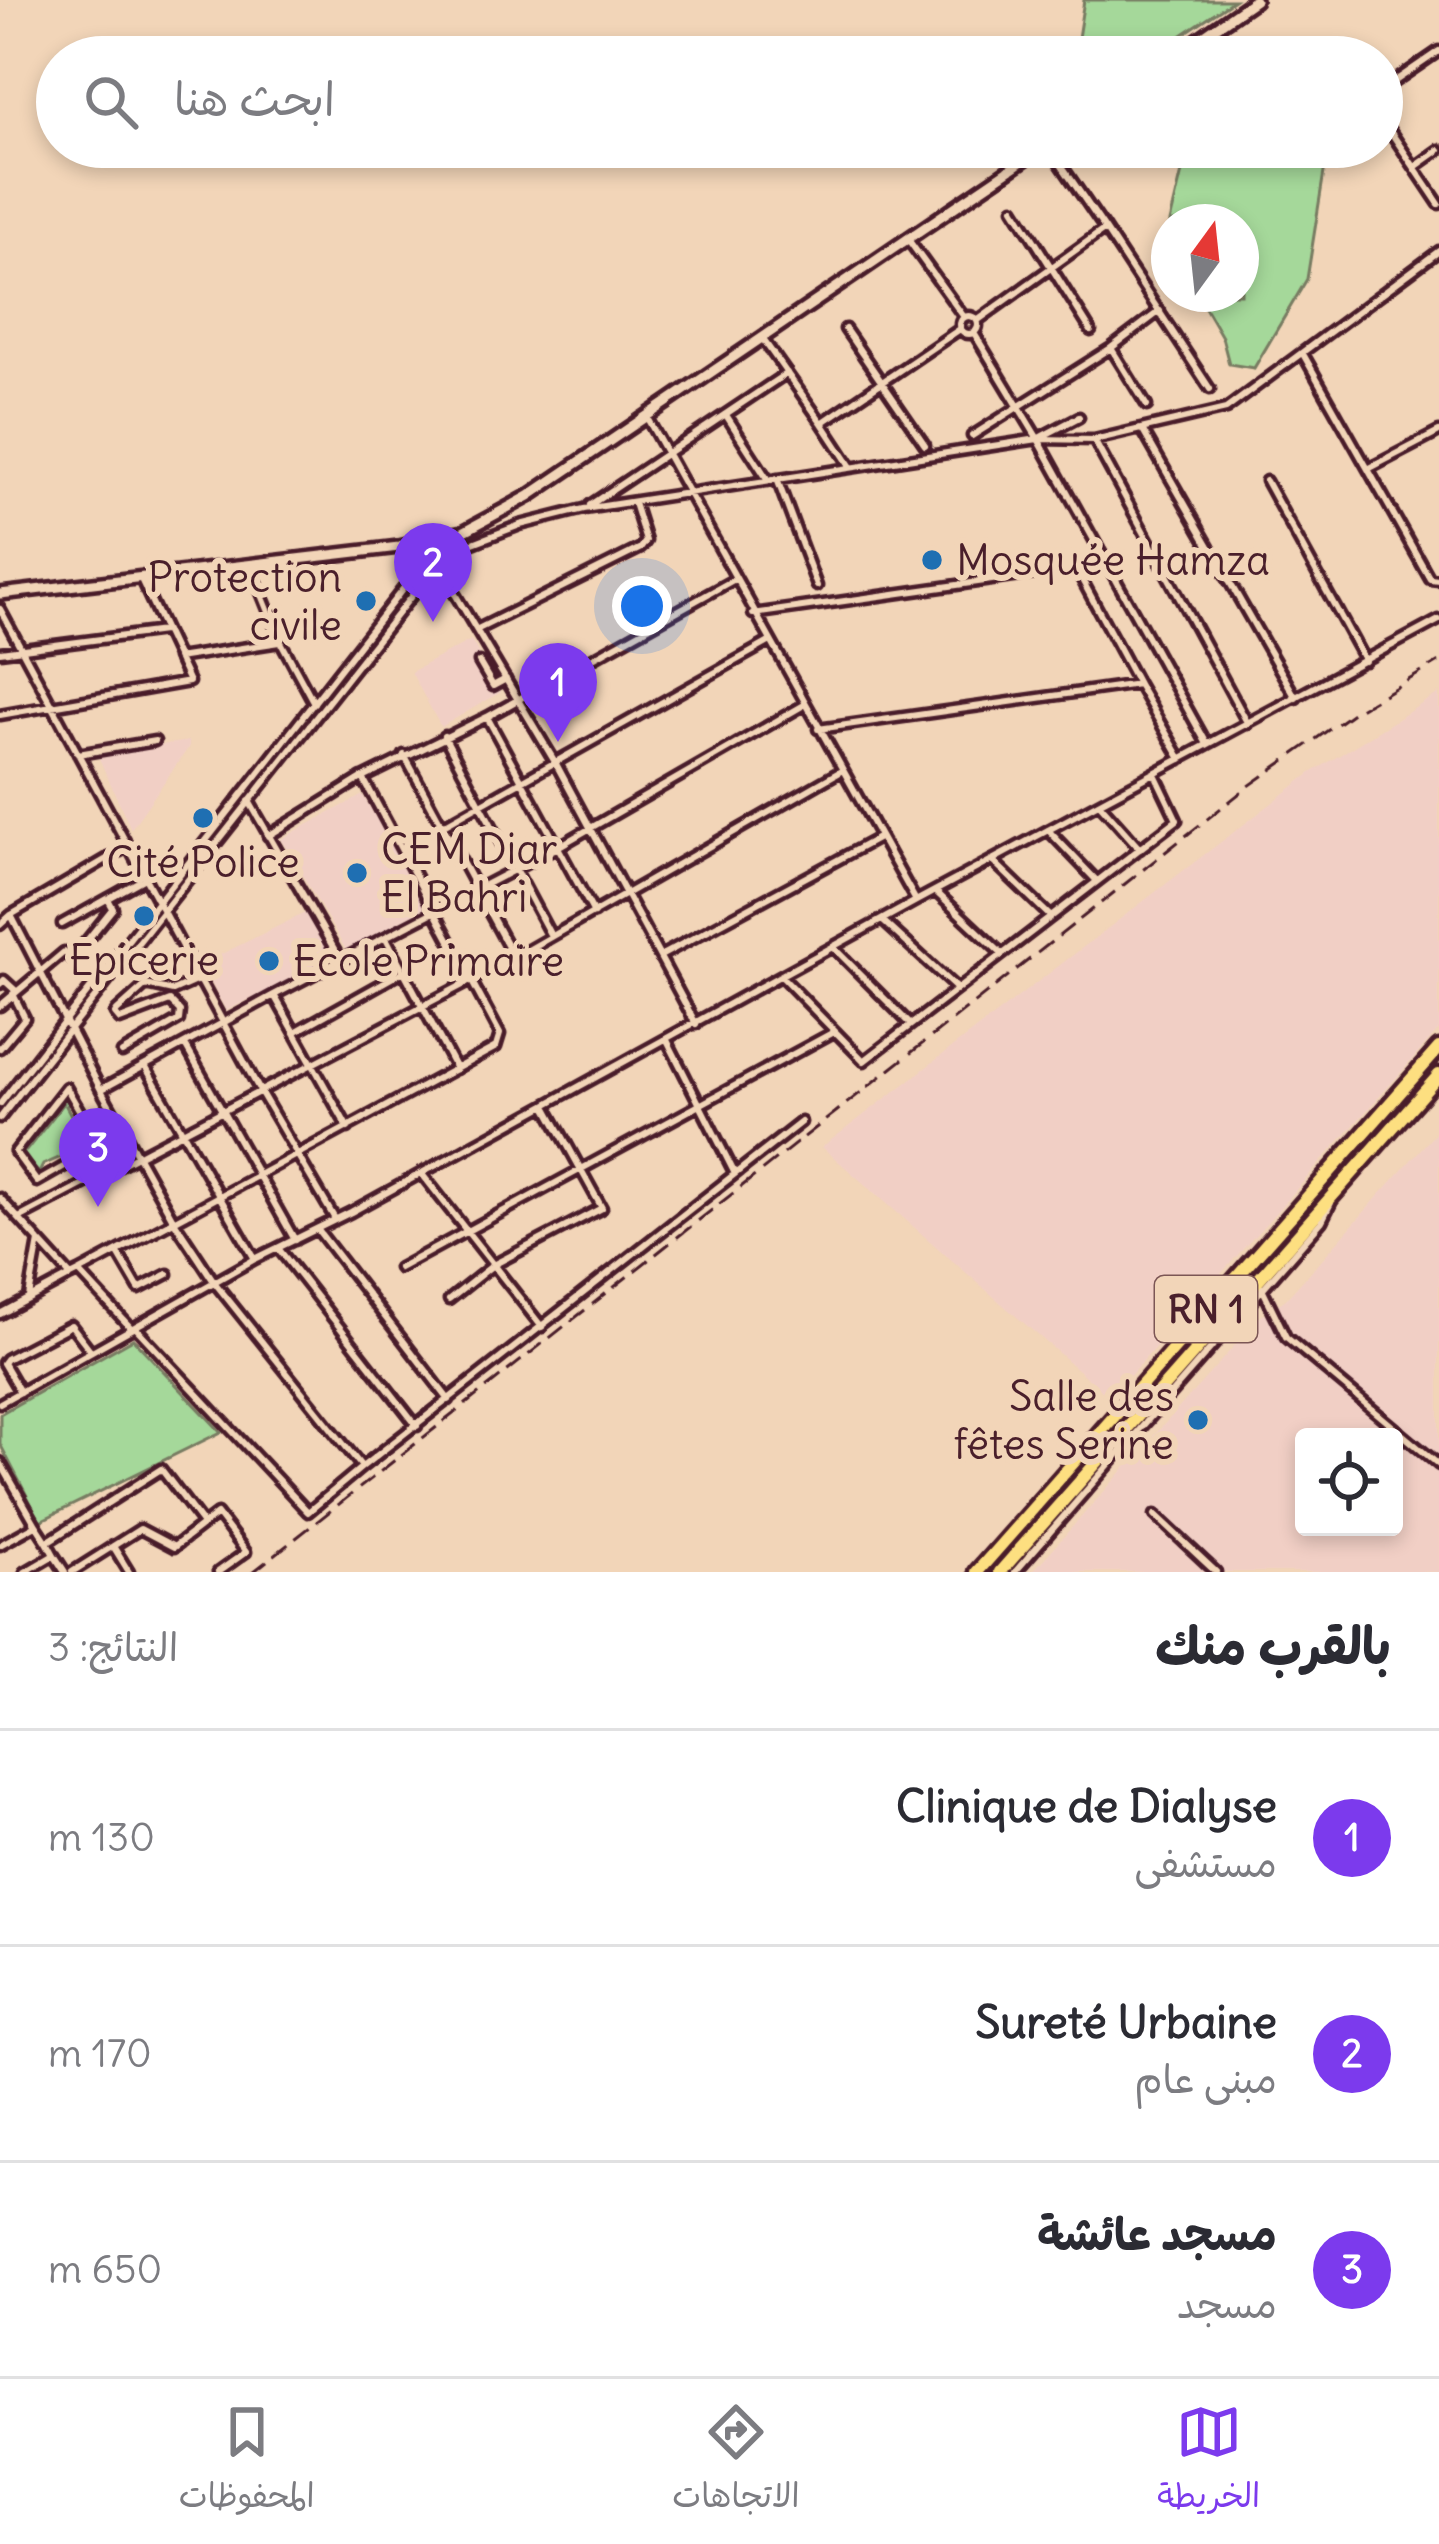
<!DOCTYPE html>
<html lang="ar">
<meta charset="utf-8">
<style>
:root{--surface:#fff;--page:#f2f2f3;--text:#2b2b33;--muted:#7c7c81;--line:#e1e1e2;--accent:#7c3aed}
body{margin:0;font-family:Delius,"Playpen Sans Arabic",sans-serif;background:var(--page);color:var(--text);direction:rtl}
.controls{position:absolute;right:36px;bottom:36px;display:grid;overflow:hidden;border-radius:12px;box-shadow:0 6px 18px #0003}
.controls button{width:108px;height:108px;display:grid;place-items:center;padding:0;border:0;border-bottom:3px solid var(--line);background:var(--surface);color:var(--text);font:60px sans-serif}
.compass{position:absolute;left:1151px;top:204px;width:108px;height:108px;border-radius:50%;background:var(--surface);box-shadow:0 6px 18px #0003;rotate:15deg}
.you{position:absolute;left:642px;top:606px;width:42px;height:42px;margin:-30px;border:9px solid #fff;border-radius:50%;background:#1a73e8;box-shadow:0 0 0 18px #1a73e833}
.badge{display:grid;place-items:center;width:78px;height:78px;border-radius:50%;background:var(--accent);color:#fff;font-size:39px;font-weight:700}
.pin{position:absolute;translate:-50% -99px;filter:drop-shadow(0 3px 6px #0008)}
.pin::after{content:'';position:absolute;top:63px;width:42px;height:36px;background:inherit;clip-path:polygon(0 0,100% 0,50% 100%)}
.list{margin:0;padding:0;list-style:none}
h2{display:flex;justify-content:space-between;align-items:center;height:156px;margin:0;padding:0 48px;font-size:51px}
h2 small{font-size:39px;font-weight:400;color:var(--muted)}
.list li{display:grid;grid-template-columns:78px 1fr auto;gap:36px;align-items:center;box-sizing:border-box;height:216px;padding:0 48px;border-top:3px solid var(--line)}
.list b{display:block;font-size:45px;white-space:nowrap}
.list p{margin:0;font-size:39px;white-space:nowrap;color:var(--muted)}
.list em{font-size:39px;font-style:normal;color:var(--muted)}
.icon{flex:none;width:66px;height:66px;fill:none;stroke:currentColor;stroke-width:2;stroke-linecap:round;stroke-linejoin:round}
.map{position:relative;flex:none;width:1439px;height:1572px;overflow:hidden;direction:ltr}
.search{position:absolute;background:var(--surface);box-shadow:0 6px 18px #0003;left:36px;right:36px;top:36px;height:132px;display:flex;align-items:center;gap:30px;box-sizing:border-box;padding:0 42px;border-radius:66px;color:var(--muted);font-size:45px}
.sheet{height:804px;background:var(--surface)}
nav{display:flex;justify-content:space-around;align-items:center;box-sizing:border-box;height:168px;border-top:3px solid var(--line);background:var(--surface);font-size:33px;color:var(--muted)}
nav a{display:grid;justify-items:center;gap:6px}
nav .on{color:var(--accent)}
.map>svg:first-child{display:block}
.built{fill:#f1cfc5;fill-rule:evenodd}
.green{fill:#a5d89a;stroke:#787c62;stroke-width:3}
.lines{fill:none;stroke-linecap:round;stroke-linejoin:round}
.street-casing{stroke:#4a1f2b;stroke-width:15}
.secondary-casing{stroke:#4a1f2b;stroke-width:18}
.highway-casing{stroke:#4a1f2b;stroke-width:21}
.street{stroke:#f2d5b8;stroke-width:6}
.secondary{stroke:#f2d5b8;stroke-width:9}
.highway{stroke:#fddf80;stroke-width:12}
.rail{stroke:#4a1f2b;stroke-width:3;stroke-dasharray:18 9;stroke-linecap:butt}
.poi-dot{fill:#1f6fb2;stroke:#f2d5b8;stroke-width:4.5}
.labels{text-anchor:middle;dominant-baseline:central;stroke-width:12;stroke-linejoin:round;paint-order:stroke}
.shield{fill:#f2d5b8;stroke:#7c5655;stroke-width:3}
.shield-label{font-size:39px;font-weight:bold;fill:#4a1f2b}
.poi-label{font-size:42px;fill:#4a1f2b;stroke:#f2d5b8;text-anchor:start}
</style>
<div class="map">
<svg width="1439" height="1572" viewBox="0 0 1439 1572">
<rect width="100%" height="100%" fill="#f2d5b8"/>
<filter id="ink" filterUnits="userSpaceOnUse"><feTurbulence type="fractalNoise" baseFrequency=".00833" numOctaves="2"/><feDisplacementMap in="SourceGraphic" scale="24" xChannelSelector="R" yChannelSelector="G"/><feConvolveMatrix kernelMatrix="1 2 1 2 8 2 1 2 1" color-interpolation-filters="sRGB"/></filter>
<g filter="url(#ink)">
<path class="built" d="M 471,640 L 501,692 L 441,727 L 411,672 Z
M 1439,693 L 1439,1030 L 1110,1398 L 822,1147 L 1311,773 Z
M 189,741 L 189,747 L 131,829 L 97,754 Z
M 363,795 L 376,818 L 382,816 L 431,908 L 349,955 L 281,839 Z
M 309,911 L 335,958 L 253,1004 L 250,999 L 226,1011 L 201,964 Z
M 1439,1129 L 1439,1572 L 1032,1572 L 1261,1316 L 1286,1299 ZM 1304,1437 L 1394,1437 L 1394,1527 L 1304,1527 Z"/>
<path class="green" d="M 1084,0 L 1234,0 L 1149,57 L 1075,57 Z
M 1188,147 L 1328,147 L 1307,279 L 1254,368 L 1229,364 L 1222,337 L 1197,294 L 1241,294 L 1241,222 L 1170,222 Z
M 65,1093 L 71,1103 L 66,1106 L 81,1133 L 87,1132 L 93,1143 L 43,1165 L 39,1173 L 19,1151 L 26,1151 L 64,1103 L 61,1099 Z
M 133,1339 L 221,1432 L 40,1521 L 0,1444 L 0,1414 Z"/>
<g class="lines">
<defs>
<path id="street" d="M 1382,90 L 1439,51
M 1382,119 L 1439,204
M 1049,147 L 1105,229
M 1415,167 L 1439,150
M 1014,208 L 1091,331
M 907,238 L 964,317
M960 325a9 9 0 1 1 18 0a9 9 0 1 1-18 0Z
M 977,321 L 1105,229 L 1210,389
M 845,329 L 925,445
M 974,333 L 1038,439 L 1207,744
M 762,338 L 822,423 L 960,329
M 1111,348 L 1147,406
M 1303,354 L 1430,579 L 1439,580
M 726,415 L 768,480
M 647,418 L 916,901
M 822,423 L 851,467
M 1143,431 L 1296,698
M 972,436 L 1111,348 L 1160,311
M 1041,437 L 1079,417
M 1094,440 L 1248,724
M 1368,469 L 1439,432
M 777,479 L 817,586
M 1266,481 L 1365,661
M 590,505 L 787,373
M 424,542 L 555,762 L 696,1024
M 434,558 L 520,525 L 584,509 L 1038,439 L 1094,440 L 1226,409 L 1439,251
M 250,565 L 281,642 L 314,703
M 0,609 L 260,1091 L 335,1219
M 753,614 L 1070,569 L 1080,576 L 1138,684 L 818,729
M 478,629 L 641,548 L 646,541 L 634,503
M 0,652 L 163,631
M 177,658 L 280,642
M 479,662 L 493,686 L 506,679
M 1138,684 L 1181,759
M 0,715 L 189,682 L 140,577
M 487,717 L 594,913
M 444,736 L 551,936
M 78,754 L 155,741
M 404,755 L 514,958
M 249,801 L 341,961
M 1099,803 L 1140,849
M 1048,830 L 1097,881
M 268,836 L 362,778
M 401,849 L 769,642
M 992,860 L 1051,917
M 935,891 L 1002,954
M 11,915 L 127,847
M 882,920 L 957,989
M 62,924 L 145,878
M 0,925 L 11,915 L 101,1090 L 174,1221 L 215,1283 L 362,1467 L 801,1122
M 386,938 L 456,1069
M 833,947 L 911,1025
M 662,955 L 880,837
M 781,976 L 864,1061 L 1177,820 L 1155,774
M 0,984 L 4,980 L 16,991
M 274,995 L 348,1128
M 0,1006 L 64,952 L 72,959 L 113,908 L 108,899
M 295,1032 L 404,971
M 667,1040 L 735,1174
M 185,1045 L 295,1240
M 0,1048 L 25,1018 L 13,994
M 122,1053 L 179,1020 L 180,1011 L 170,1001 L 120,1020 L 115,1014 L 117,1011 L 146,985 L 173,991 L 200,979
M 145,1066 L 255,1259
M 66,1087 L 100,1146 L 37,1182 L 15,1152 Z
M 102,1089 L 274,995 L 556,848 L 804,705
M 0,1104 L 420,567 L 434,558 L 428,575 L 0,1118
M 87,1122 L 110,1110
M 422,1174 L 542,1327
M 0,1198 L 71,1276 L 79,1272 L 132,1329
M 19,1218 L 514,958 L 841,771
M 317,1229 L 449,1400
M 278,1248 L 417,1426
M 118,1253 L 139,1289 L 168,1274
M 399,1268 L 834,1032
M 79,1272 L 496,1047 L 500,1034 L 363,778 L 487,717 L 735,579
M 1262,1288 L 1286,1337 L 1439,1465
M 29,1297 L 39,1241
M 449,1300 L 493,1265 L 602,1208 L 546,1106
M 0,1314 L 71,1276
M 135,1327 L 308,1512 L 362,1467
M 20,1392 L 3,1363 L 6,1359 L 71,1325 L 91,1351
M 0,1403 L 255,1259 L 351,1212 L 916,901 L 1439,620
M 0,1462 L 36,1525 L 0,1545
M 1155,1515 L 1216,1572
M 36,1525 L 47,1542 L 161,1469 L 203,1524
M 113,1546 L 129,1572
M 54,1555 L 65,1572
M 25,1572 L 54,1555 L 47,1542
M 72,1572 L 140,1529 L 174,1547 L 217,1514 L 246,1552 L 218,1572
M 1015,1572 L 1322,1221 L 1331,1203"/>
<path id="secondary" d="M 1173,57 L 1255,0
M 0,594 L 399,547 L 463,532 L 529,496 L 1043,147"/>
<path id="highway" d="M 977,1572 L 1439,1048
M 1000,1572 L 1439,1075"/>
</defs>
<use href="#street" class="street-casing"/>
<use href="#secondary" class="secondary-casing"/>
<use href="#highway" class="highway-casing"/>
<use href="#street" class="street"/>
<use href="#secondary" class="secondary"/>
<use href="#highway" class="highway"/>
<path class="rail" d="M 253,1572 L 1249,786 L 1354,712 L 1439,662"/>
</g>
</g>
<g class="poi-dot">
<circle cx="932" cy="560" r="12"/>
<circle cx="366" cy="601" r="12"/>
<circle cx="203" cy="818" r="12"/>
<circle cx="357" cy="873" r="12"/>
<circle cx="144" cy="916" r="12"/>
<circle cx="269" cy="961" r="12"/>
<circle cx="1198" cy="1420" r="12"/>
</g>
<g class="labels">
<rect class="shield" x="1155" y="1276" width="102" height="66" rx="9"/>
<g class="shield-label">
<text x="1206" y="1309">RN 1</text>
</g>
<g class="poi-label">
<text x="956" y="560">Mosquée Hamza</text>
<text x="342" y="577" text-anchor="end">Protection<tspan x="342" dy="48">civile</tspan></text>
<text x="381" y="849">CEM Diar<tspan x="381" dy="48">El Bahri</tspan></text>
<text x="203" y="862" text-anchor="middle">Cité Police</text>
<text x="144" y="960" text-anchor="middle">Epicerie</text>
<text x="293" y="961">Ecole Primaire</text>
<text x="1174" y="1396" text-anchor="end">Salle des<tspan x="1174" dy="48">fêtes Serine</tspan></text>
</g>
</g>
</svg>
<div class="controls">
<button><svg class="icon" aria-label="locate" viewBox="0 0 24 24"><circle cx="12" cy="12" r="6"/><path d="M12 2v4M12 18v4M2 12h4M18 12h4"/></svg></button>
</div>
<svg class="compass" viewBox="-18 -18 36 36"><path d="M0-13l5 13h-10z" fill="#e53935"/><path d="M0 13l5-13h-10z" fill="#7c7c81"/></svg>
<div class="you"></div>
<div class="pin badge" style="left:558px;top:742px">1</div>
<div class="pin badge" style="left:433px;top:622px">2</div>
<div class="pin badge" style="left:98px;top:1207px">3</div>
<div class="search"><svg class="icon" aria-label="search" viewBox="0 0 24 24"><circle cx="10" cy="10" r="6"/><path d="M15 15l6 6"/></svg>ابحث هنا</div>
</div>
<section class="sheet">
<h2>بالقرب منك<small>النتائج: 3</small></h2>
<ul class="list">
<li><span class="badge">1</span><div><b>Clinique de Dialyse</b><p>مستشفى</p></div><em>130 m</em></li>
<li><span class="badge">2</span><div><b>Sureté Urbaine</b><p>مبنى عام</p></div><em>170 m</em></li>
<li><span class="badge">3</span><div><b>مسجد عائشة</b><p>مسجد</p></div><em>650 m</em></li>
</ul>
</section>
<nav>
<a class="on"><svg class="icon" aria-label="map" viewBox="0 0 24 24"><path d="M3 6l6-2 6 2 6-2v14l-6 2-6-2-6 2zM9 4v14M15 6v14"/></svg>الخريطة</a>
<a><svg class="icon" aria-label="directions" viewBox="0 0 24 24"><path d="M12 3l9 9-9 9-9-9zM9 14v-3h6M13 9l2 2-2 2"/></svg>الاتجاهات</a>
<a><svg class="icon" aria-label="saved" viewBox="0 0 24 24"><path d="M7 4h10v16l-5-4-5 4z"/></svg>المحفوظات</a>
</nav>
